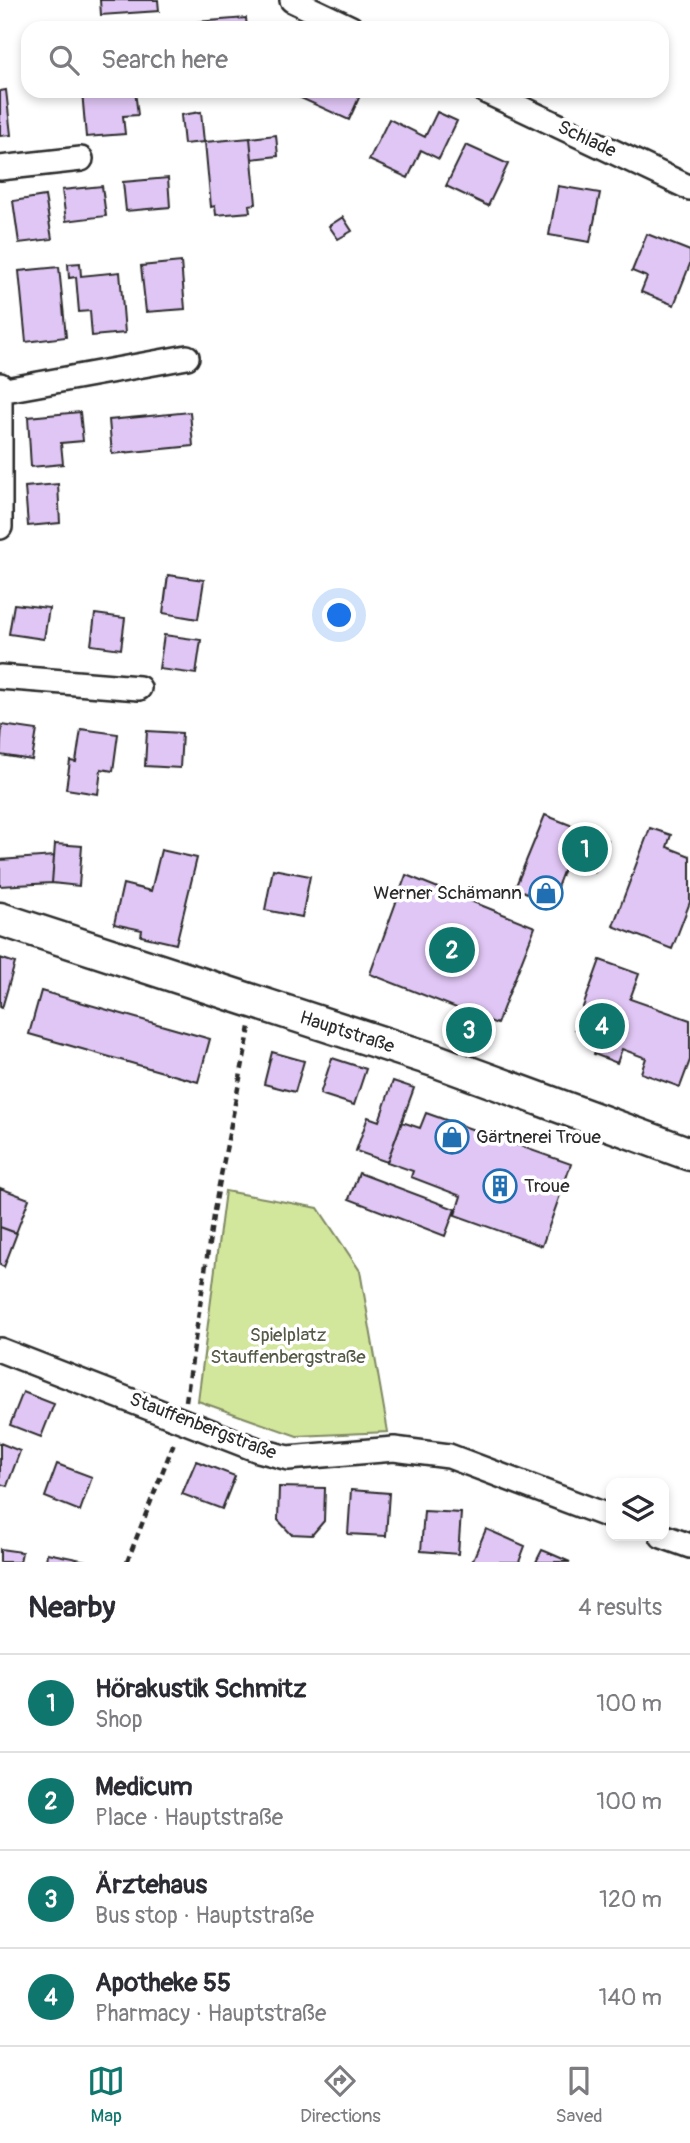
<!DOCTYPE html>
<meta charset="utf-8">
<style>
:root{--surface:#fff;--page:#f7f7f7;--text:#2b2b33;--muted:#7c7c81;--line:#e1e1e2;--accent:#0f766e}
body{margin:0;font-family:Pangolin,sans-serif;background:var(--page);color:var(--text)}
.controls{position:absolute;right:21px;bottom:21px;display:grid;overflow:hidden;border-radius:14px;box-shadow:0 4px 10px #0003}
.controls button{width:63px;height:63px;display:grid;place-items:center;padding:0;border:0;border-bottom:2px solid var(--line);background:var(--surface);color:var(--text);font:35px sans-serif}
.you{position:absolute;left:340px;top:616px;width:24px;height:24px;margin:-18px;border:5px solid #fff;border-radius:50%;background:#1a73e8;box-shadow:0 0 0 10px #1a73e833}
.badge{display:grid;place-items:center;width:46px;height:46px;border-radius:50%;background:var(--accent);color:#fff;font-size:23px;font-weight:700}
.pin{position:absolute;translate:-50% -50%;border:4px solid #fff;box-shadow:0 2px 7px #0006}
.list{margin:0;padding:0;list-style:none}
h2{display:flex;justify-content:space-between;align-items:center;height:91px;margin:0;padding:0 28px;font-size:30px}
h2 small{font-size:23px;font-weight:400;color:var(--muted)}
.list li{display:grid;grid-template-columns:46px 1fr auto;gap:21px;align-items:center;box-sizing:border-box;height:98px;padding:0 28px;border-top:2px solid var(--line)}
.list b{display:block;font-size:26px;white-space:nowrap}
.list p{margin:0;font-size:23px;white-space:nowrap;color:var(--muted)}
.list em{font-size:23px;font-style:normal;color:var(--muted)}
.icon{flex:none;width:38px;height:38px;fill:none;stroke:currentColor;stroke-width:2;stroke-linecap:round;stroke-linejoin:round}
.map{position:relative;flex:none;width:690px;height:1562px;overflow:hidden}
.search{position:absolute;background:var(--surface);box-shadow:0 4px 10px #0003;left:21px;right:21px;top:21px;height:77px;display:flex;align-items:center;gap:18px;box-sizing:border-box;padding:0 24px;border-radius:21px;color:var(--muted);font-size:26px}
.sheet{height:483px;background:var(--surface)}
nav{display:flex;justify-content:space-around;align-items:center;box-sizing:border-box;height:98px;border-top:2px solid var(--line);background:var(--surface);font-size:19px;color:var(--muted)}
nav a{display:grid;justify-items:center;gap:4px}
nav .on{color:var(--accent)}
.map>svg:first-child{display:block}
.green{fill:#d3e79c;stroke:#7f8964;stroke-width:2}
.building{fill:#e0c6f5;stroke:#2b2b2b;stroke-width:2}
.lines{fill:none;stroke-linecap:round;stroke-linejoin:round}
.minor-casing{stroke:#2b2b2b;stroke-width:28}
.secondary-casing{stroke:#2b2b2b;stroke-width:37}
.path{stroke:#2b2b2b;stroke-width:4.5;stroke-dasharray:7 5;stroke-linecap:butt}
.minor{stroke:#fff;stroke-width:23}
.secondary{stroke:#fff;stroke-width:32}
.labels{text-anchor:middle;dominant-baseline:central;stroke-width:7;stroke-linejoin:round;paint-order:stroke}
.street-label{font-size:19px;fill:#2b2b2b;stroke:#fff}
.poi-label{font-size:19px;fill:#2b2b2b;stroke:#fff;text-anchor:start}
.park-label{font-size:19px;fill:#555a47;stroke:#fff}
</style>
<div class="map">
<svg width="690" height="1562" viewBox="0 0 690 1562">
<rect width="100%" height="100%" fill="#fff"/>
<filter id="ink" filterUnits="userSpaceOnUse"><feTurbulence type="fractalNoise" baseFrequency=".0143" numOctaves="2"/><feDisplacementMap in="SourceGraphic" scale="14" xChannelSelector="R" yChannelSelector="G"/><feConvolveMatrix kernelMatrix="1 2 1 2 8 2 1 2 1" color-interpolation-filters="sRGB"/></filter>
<g filter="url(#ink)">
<path class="green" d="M 225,1191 L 318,1208 L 360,1271 L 388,1432 L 297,1436 L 198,1401 Z"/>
<path class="building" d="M 100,0 L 158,0 L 159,11 L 101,15 Z
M 246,18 L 247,28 L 185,28 L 184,23 Z
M 6,90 L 11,135 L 0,136 L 0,91 Z
M 82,91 L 135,91 L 138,115 L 123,116 L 125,134 L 86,137 Z
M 293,91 L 362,91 L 349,120 L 292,94 Z
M 201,112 L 204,142 L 184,144 L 181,115 Z
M 437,112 L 457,121 L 439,159 L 421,150 L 408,178 L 369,160 L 389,119 L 425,137 Z
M 276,135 L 278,156 L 252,159 L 250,138 Z
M 250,138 L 256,204 L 249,205 L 250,212 L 216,215 L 215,206 L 211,207 L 205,142 Z
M 466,145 L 508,164 L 488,206 L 446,186 Z
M 168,178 L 170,207 L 126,211 L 123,182 Z
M 102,186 L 106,216 L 66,221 L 62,190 Z
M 558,186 L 600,193 L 590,242 L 549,235 Z
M 45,196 L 52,239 L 19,243 L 13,201 Z
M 343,217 L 352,231 L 338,239 L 329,226 Z
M 647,234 L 690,251 L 690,264 L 674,305 L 641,292 L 647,277 L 632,271 Z
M 181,262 L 185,309 L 146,312 L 141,266 Z
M 80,263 L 81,276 L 120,272 L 125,333 L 92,336 L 90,311 L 79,312 L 76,277 L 69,278 L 68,264 Z
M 59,267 L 66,337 L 26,342 L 19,271 Z
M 80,412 L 83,441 L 61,443 L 63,464 L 31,467 L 28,417 Z
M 190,412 L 193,446 L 112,454 L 109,420 Z
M 58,484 L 60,523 L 28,526 L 25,487 Z
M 168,575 L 204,580 L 198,619 L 163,613 Z
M 14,604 L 49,608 L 44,639 L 9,634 Z
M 95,614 L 125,618 L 121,649 L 91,645 Z
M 164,635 L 201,640 L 196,674 L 159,669 Z
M 2,725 L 37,730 L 32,760 L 0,755 Z
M 81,729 L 118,734 L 113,771 L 101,769 L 98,794 L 66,789 L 70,761 L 76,762 Z
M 147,731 L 182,733 L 180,768 L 145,766 Z
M 545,815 L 608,840 L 595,872 L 567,861 L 551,903 L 515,888 Z
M 650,828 L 671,835 L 667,847 L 690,856 L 690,902 L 672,949 L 613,926 Z
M 55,844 L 82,846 L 79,886 L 52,883 Z
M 161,850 L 197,858 L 176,944 L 141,936 L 142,930 L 114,924 L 123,884 L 151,891 Z
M 54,856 L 52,883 L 0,886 L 0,860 Z
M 273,869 L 310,876 L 302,917 L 265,910 Z
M 406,875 L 535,927 L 497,1024 L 370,974 Z
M 0,958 L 15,963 L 2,1008 L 0,1007 Z
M 600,960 L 639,974 L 630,999 L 690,1020 L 690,1060 L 680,1087 L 641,1073 L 646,1058 L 622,1049 L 617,1063 L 594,1054 L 600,1038 L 575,1029 Z
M 41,991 L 210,1039 L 198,1082 L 29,1034 Z
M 272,1052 L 304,1061 L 295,1092 L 264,1084 Z
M 332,1058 L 366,1069 L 354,1105 L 320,1094 Z
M 393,1081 L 414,1088 L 387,1162 L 356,1151 L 368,1117 L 379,1121 Z
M 426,1113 L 571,1164 L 542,1246 L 455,1215 L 461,1196 L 411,1177 L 413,1171 L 387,1162 L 402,1122 L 420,1128 Z
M 359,1173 L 455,1209 L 445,1236 L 349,1199 Z
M 0,1188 L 29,1199 L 16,1233 L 0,1227 Z
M 0,1227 L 17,1233 L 4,1267 L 0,1265 Z
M 23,1392 L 54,1404 L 41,1437 L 10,1425 Z
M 0,1443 L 20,1451 L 7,1486 L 0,1484 Z
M 196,1461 L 235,1476 L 222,1509 L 182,1494 Z
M 57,1464 L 92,1477 L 80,1511 L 45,1497 Z
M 279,1487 L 325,1488 L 324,1521 L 312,1535 L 291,1534 L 278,1520 Z
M 351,1490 L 389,1493 L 386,1536 L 348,1534 Z
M 424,1511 L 461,1513 L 458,1554 L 421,1551 Z
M 486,1529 L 525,1546 L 519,1562 L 472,1562 Z
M 0,1549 L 22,1552 L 20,1562 L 0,1562 Z
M 542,1550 L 547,1552 L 570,1562 L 536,1562 Z
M 47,1553 L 87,1561 L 87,1562 L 46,1562 Z"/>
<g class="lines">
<defs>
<path id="minor" d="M 292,0 L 351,28
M 485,91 L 690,188
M 0,168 L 81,159
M 0,385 L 0,527
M 0,391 L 187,357
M 0,677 L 139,688
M 0,1350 L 258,1450 L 288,1458 L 394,1449 L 449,1456 L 611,1517
M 662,1536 L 690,1546"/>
<path id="secondary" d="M 0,919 L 434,1060 L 690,1154"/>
</defs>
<use href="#minor" class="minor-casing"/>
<use href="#secondary" class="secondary-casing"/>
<path class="path" d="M 186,1401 L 213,1216 L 250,1027
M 127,1562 L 175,1440"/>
<use href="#minor" class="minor"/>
<use href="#secondary" class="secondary"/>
</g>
</g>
<defs>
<symbol id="shop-ring" viewBox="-11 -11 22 22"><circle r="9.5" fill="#fff" stroke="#1f6fb2" stroke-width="1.5"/><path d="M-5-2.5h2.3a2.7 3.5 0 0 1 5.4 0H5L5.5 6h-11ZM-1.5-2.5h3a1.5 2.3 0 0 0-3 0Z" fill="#1f6fb2"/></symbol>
<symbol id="building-ring" viewBox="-11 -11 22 22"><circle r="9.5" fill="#fff" stroke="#1f6fb2" stroke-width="1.5"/><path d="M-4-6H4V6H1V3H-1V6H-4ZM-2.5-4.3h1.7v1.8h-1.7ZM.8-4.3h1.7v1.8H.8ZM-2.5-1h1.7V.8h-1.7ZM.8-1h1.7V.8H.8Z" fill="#1f6fb2"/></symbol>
</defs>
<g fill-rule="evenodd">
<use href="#shop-ring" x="527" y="874" width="38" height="38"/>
<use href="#shop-ring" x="433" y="1118" width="38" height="38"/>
<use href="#building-ring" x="481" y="1167" width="38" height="38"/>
</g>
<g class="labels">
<g class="street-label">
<text transform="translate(587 139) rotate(25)">Schlade</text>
<text transform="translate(347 1032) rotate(18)">Hauptstraße</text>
<text transform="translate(203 1426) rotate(21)">Stauffenbergstraße</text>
</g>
<g class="poi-label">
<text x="522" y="893" text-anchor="end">Werner Schämann</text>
<text x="476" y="1137">Gärtnerei Troue</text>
<text x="524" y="1186">Troue</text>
</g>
<g class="park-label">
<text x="288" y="1335">Spielplatz<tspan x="288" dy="22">Stauffenbergstraße</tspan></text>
</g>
</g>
</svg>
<div class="controls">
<button><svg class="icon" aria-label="layers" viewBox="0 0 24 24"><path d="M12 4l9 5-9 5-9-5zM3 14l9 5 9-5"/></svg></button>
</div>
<div class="you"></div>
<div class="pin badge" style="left:585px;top:849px">1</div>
<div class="pin badge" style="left:452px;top:950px">2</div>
<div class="pin badge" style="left:469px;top:1030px">3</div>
<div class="pin badge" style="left:602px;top:1026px">4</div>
<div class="search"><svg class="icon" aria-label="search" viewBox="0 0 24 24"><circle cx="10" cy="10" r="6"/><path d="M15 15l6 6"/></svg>Search here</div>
</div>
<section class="sheet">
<h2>Nearby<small>4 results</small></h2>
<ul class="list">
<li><span class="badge">1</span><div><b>Hörakustik Schmitz</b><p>Shop</p></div><em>100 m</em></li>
<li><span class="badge">2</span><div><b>Medicum</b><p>Place · Hauptstraße</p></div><em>100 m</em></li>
<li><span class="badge">3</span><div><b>Ärztehaus</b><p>Bus stop · Hauptstraße</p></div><em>120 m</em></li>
<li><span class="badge">4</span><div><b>Apotheke 55</b><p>Pharmacy · Hauptstraße</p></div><em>140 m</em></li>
</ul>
</section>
<nav>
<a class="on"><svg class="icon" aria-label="map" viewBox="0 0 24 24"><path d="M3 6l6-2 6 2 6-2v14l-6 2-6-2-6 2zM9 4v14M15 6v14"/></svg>Map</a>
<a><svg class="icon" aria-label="directions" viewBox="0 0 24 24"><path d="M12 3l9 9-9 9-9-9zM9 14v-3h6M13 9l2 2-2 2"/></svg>Directions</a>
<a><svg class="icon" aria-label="saved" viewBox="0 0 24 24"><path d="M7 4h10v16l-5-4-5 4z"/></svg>Saved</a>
</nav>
